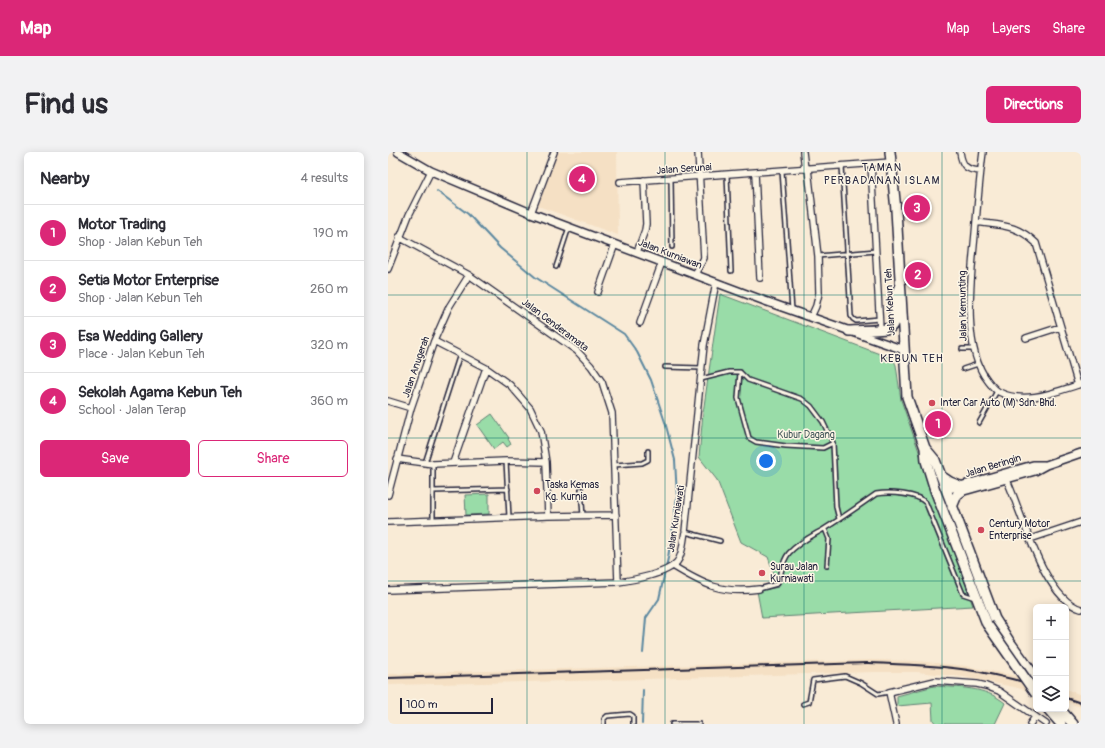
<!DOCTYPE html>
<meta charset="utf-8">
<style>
:root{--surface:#fff;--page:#f2f2f3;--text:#2b2b33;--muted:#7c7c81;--line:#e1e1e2;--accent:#db2777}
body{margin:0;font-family:Pangolin,sans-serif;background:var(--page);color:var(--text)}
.controls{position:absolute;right:12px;bottom:12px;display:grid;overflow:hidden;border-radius:6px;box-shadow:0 2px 10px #0003}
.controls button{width:36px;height:36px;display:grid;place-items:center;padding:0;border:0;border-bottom:1px solid var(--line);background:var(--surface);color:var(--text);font:20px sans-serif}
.scale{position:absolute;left:12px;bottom:10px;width:93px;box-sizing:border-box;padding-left:4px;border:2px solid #22223b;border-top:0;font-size:11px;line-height:14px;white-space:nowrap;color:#22223b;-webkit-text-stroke:3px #fcf5e5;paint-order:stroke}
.you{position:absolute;left:378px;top:309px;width:14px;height:14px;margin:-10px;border:3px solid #fff;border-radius:50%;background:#1a73e8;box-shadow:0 0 0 6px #1a73e833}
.badge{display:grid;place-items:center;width:26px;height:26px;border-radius:50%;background:var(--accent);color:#fff;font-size:13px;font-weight:700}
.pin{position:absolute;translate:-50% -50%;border:2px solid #fff;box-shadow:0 1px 4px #0006}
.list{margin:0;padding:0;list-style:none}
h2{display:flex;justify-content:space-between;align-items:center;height:52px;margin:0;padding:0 16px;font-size:17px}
h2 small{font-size:13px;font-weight:400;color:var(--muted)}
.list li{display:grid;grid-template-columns:26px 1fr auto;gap:12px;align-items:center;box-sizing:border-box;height:56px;padding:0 16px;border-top:1px solid var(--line)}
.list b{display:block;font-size:15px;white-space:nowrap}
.list p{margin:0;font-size:13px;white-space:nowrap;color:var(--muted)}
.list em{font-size:13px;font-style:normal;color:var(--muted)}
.actions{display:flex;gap:8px;padding:12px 16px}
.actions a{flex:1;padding:9px 0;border:1px solid var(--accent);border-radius:6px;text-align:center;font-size:14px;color:var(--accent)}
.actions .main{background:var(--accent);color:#fff}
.icon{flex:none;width:22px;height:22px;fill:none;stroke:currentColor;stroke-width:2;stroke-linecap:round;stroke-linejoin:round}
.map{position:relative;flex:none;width:693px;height:572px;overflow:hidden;border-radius:6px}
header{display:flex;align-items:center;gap:24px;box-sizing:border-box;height:56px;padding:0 20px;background:var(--accent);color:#fff}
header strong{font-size:19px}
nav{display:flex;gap:22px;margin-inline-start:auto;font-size:14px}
.intro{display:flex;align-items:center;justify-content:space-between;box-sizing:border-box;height:96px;padding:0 24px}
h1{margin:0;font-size:28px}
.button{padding:10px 18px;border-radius:6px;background:var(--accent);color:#fff;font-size:14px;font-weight:700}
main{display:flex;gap:24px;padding:0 24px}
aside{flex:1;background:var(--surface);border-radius:6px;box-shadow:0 2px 10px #0003}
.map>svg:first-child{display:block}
.built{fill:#f5e0c4}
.green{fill:#99dca8;stroke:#5e7f72}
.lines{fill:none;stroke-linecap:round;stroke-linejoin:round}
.stream{stroke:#5c88a0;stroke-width:2}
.service-casing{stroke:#22223b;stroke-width:6}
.minor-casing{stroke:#22223b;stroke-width:8}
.tertiary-casing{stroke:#22223b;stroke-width:10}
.primary-casing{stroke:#22223b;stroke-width:12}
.service{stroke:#fcf5e5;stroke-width:3}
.minor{stroke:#fcf5e5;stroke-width:5.5}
.tertiary{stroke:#fcf5e5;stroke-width:7}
.primary{stroke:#fcf5e5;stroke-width:9}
.rail{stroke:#22223b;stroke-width:2}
.primary-bridge-casing{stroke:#22223b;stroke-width:12;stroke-linecap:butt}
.primary-bridge{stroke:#fcf5e5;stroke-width:9}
.grid{fill:none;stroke:#0f766e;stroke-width:1;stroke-opacity:0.55}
.poi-dot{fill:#d1495b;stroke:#fcf5e5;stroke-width:1.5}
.labels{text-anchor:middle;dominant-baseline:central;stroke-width:3;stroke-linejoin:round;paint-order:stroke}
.street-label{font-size:10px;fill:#22223b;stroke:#fcf5e5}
.poi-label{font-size:10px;fill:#22223b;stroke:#fcf5e5;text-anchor:start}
.park-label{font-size:10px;fill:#465a5c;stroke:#fcf5e5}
.neighbourhood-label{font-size:11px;letter-spacing:1px;fill:#22223b;stroke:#fcf5e5}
</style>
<header>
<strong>Map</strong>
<nav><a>Map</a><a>Layers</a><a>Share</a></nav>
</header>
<div class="intro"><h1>Find us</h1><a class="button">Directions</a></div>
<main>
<aside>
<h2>Nearby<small>4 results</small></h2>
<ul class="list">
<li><span class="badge">1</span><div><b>Motor Trading</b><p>Shop · Jalan Kebun Teh</p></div><em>190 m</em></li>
<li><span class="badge">2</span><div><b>Setia Motor Enterprise</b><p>Shop · Jalan Kebun Teh</p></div><em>260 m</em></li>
<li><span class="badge">3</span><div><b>Esa Wedding Gallery</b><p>Place · Jalan Kebun Teh</p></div><em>320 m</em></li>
<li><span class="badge">4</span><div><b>Sekolah Agama Kebun Teh</b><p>School · Jalan Terap</p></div><em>360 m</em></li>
</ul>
<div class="actions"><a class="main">Save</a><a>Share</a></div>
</aside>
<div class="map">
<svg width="693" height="572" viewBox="0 0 693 572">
<rect width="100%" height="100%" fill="#f9ebd6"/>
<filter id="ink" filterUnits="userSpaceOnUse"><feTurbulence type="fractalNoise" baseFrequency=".025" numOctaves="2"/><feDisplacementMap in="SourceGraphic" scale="8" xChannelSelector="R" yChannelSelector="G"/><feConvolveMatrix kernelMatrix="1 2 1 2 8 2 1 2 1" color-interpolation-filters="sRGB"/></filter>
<g filter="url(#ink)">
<path class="built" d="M 169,0 L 229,0 L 230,83 L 150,54 Z
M 486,508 L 528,509 L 578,514 L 623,523 L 648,529 L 648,541 L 626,535 L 575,525 L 529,520 L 486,520 L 223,528 L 0,533 L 0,522 Z
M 678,537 L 693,543 L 693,555 L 678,550 Z"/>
<path class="green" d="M 332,142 L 505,207 L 508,213 L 513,248 L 585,454 L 374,466 L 369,439 L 391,435 L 380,405 L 353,390 L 329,328 L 311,305 L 315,261 Z
M 104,262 L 121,286 L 120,287 L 123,292 L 119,295 L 115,290 L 106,297 L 89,273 Z
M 101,342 L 101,362 L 78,363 L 77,343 Z
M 546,534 C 572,536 596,534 617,551 L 607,572 L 548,572 L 545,568 L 544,551 L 509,554 L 509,544 Z"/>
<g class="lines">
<path class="stream" d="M 49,39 L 80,62 L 112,96 L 147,125 L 236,182 L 249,200 L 263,228 L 277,270 L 287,308 L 289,345 L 280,406 L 271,447 L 258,466 L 255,501
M 254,572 L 255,538"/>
<defs>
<path id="service" d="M 454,14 L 463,164 L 465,167 L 468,169 L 492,167
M 394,19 L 404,158
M 339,23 L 343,119
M 283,26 L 284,95
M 430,104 L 488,99
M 168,115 L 181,75
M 574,197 L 585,197
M 277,215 L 314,216
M 575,217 L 590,212
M 352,220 L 350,246 L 361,286 L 368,290 L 398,294 L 435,296 L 445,291
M 313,227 L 341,220 L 352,220 L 360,228 L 414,247 L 423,254 L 435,270 L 445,291 L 448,355 L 451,367
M 591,271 L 609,239
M 118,309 L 121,365
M 37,311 L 72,202
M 226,313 L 254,311 L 260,308 L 260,299
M 193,337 L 195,364
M 45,339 L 120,337
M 45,368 L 45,312
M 437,377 L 441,387 L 439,414
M 297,380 L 332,389
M 371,437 L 389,432 C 395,422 392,412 401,401 C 411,390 424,384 436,377 C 454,366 471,354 488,342 C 501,340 529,341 538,351 L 575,442 L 587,446
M 415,552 L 421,550 L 425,528 L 457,524 L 473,531 L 490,542 L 501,540
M 216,572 L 216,567 L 219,564 L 242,562 L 245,564 L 245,572
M 284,572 L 311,572"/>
<path id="minor" d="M 415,0 L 417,17
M 572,0 C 574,14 578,18 592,19
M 595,0 C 592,23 590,46 588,70 C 585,114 571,193 600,229 C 603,233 607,238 611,240 C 637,253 667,240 693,232
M 483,12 L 492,177
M 420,17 L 430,104 L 431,141 L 428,154 L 423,165
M 367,21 L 372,126
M 232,30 L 503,10
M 143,61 L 166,0
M 588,70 C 614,74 628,72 648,91 L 690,233
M 11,85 L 81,123 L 189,199 L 203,214 L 214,230 L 224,261 L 230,430
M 249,100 L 257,78 L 258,72 L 256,28
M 0,117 L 21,63 L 43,19
M 307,122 L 316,106 L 310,0
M 210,140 L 227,92
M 252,171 L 274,110
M 638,186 L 672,175
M 46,189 L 98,216 L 122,233 L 142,256 L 153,279 L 158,310 L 160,364
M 0,249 L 23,256
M 9,307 L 45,312 L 118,309 L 158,310
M 65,311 L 98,216
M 618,326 C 634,360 655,446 693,457
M 0,343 L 23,256 L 46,189 L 61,155 L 81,123
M 0,370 L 160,364 L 228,363
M 642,387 L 693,370
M 285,414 C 316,433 334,442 371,437
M 0,438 L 230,430 C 245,428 279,422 289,410 C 295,403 295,389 297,380 L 316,193 L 328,130
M 508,572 L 501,540 L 547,529 L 589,532 L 598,534 L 611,539 L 658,572
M 642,572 L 647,565"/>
<path id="tertiary" d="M 10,0 L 43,19 L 143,61 L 377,149 L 516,198
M 558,338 L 645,313 L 656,313
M 569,341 L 647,319 L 658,313 L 693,301"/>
<path id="primary" d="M 502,0 L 508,58 L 519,245 L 537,296 L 538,309 L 547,338 L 599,472
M 461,179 C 471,178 493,179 502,176 C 505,174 505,173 506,170 L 506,147 L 512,133
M 537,296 L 547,308 L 607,467 L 621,489 L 648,526
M 553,324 L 562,330 L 572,334
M 564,355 L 569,343 L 573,340
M 660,557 L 673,572
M 672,557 L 685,572"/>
</defs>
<use href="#service" class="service-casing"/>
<use href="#minor" class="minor-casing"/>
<use href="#tertiary" class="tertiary-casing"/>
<use href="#primary" class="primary-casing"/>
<use href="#service" class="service"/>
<use href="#minor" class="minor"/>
<use href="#tertiary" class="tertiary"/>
<use href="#primary" class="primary"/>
<path class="rail" d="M 0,526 L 479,511 C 510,512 542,513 573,517 C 599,520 623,527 648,533
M 678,546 L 693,551"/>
<defs>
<path id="primary-bridge" d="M 599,472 L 648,542"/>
</defs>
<use href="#primary-bridge" class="primary-bridge-casing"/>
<use href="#primary-bridge" class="primary-bridge"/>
</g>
</g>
<path class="grid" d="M 139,0 L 139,572M 277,0 L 277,572M 416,0 L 416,572M 554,0 L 554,572M 0,143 L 693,143M 0,286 L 693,286M 0,429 L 693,429"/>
<g class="poi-dot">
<circle cx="544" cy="251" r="4"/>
<circle cx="149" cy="339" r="4"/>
<circle cx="593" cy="378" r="4"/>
<circle cx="374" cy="421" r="4"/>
</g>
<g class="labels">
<g class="street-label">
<text transform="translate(296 17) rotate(-4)">Jalan Serunai</text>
<text transform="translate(282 102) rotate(21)">Jalan Kurniawan</text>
<text transform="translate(502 150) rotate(-93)">Jalan Kebun Teh</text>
<text transform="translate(575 154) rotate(-91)">Jalan Kemunting</text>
<text transform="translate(167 173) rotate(37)">Jalan Cenderamata</text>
<text transform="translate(28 215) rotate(-71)">Jalan Anugerah</text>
<text transform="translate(605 314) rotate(-17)">Jalan Beringin</text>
<text transform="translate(288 367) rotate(-81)">Jalan Kurniawati</text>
</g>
<g class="poi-label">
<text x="552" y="251">Inter Car Auto (M) Sdn. Bhd.</text>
<text x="157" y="333">Taska Kemas<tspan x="157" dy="12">Kg. Kurnia</tspan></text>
<text x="601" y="372">Century Motor<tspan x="601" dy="12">Enterprise</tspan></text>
<text x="382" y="415">Surau Jalan<tspan x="382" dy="12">Kurniawati</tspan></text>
</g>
<g class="park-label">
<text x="418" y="283">Kubur Dagang</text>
</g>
<g class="neighbourhood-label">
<text x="494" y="15">TAMAN<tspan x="494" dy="13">PERBADANAN ISLAM</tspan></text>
<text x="524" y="206">KEBUN TEH</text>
</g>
</g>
</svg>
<div class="controls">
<button>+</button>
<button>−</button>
<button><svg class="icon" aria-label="layers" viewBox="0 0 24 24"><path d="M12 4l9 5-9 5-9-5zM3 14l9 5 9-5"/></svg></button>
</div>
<div class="scale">100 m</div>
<div class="you"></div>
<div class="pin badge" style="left:550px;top:272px">1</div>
<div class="pin badge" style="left:530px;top:123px">2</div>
<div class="pin badge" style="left:529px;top:56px">3</div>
<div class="pin badge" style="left:194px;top:27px">4</div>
</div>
</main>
